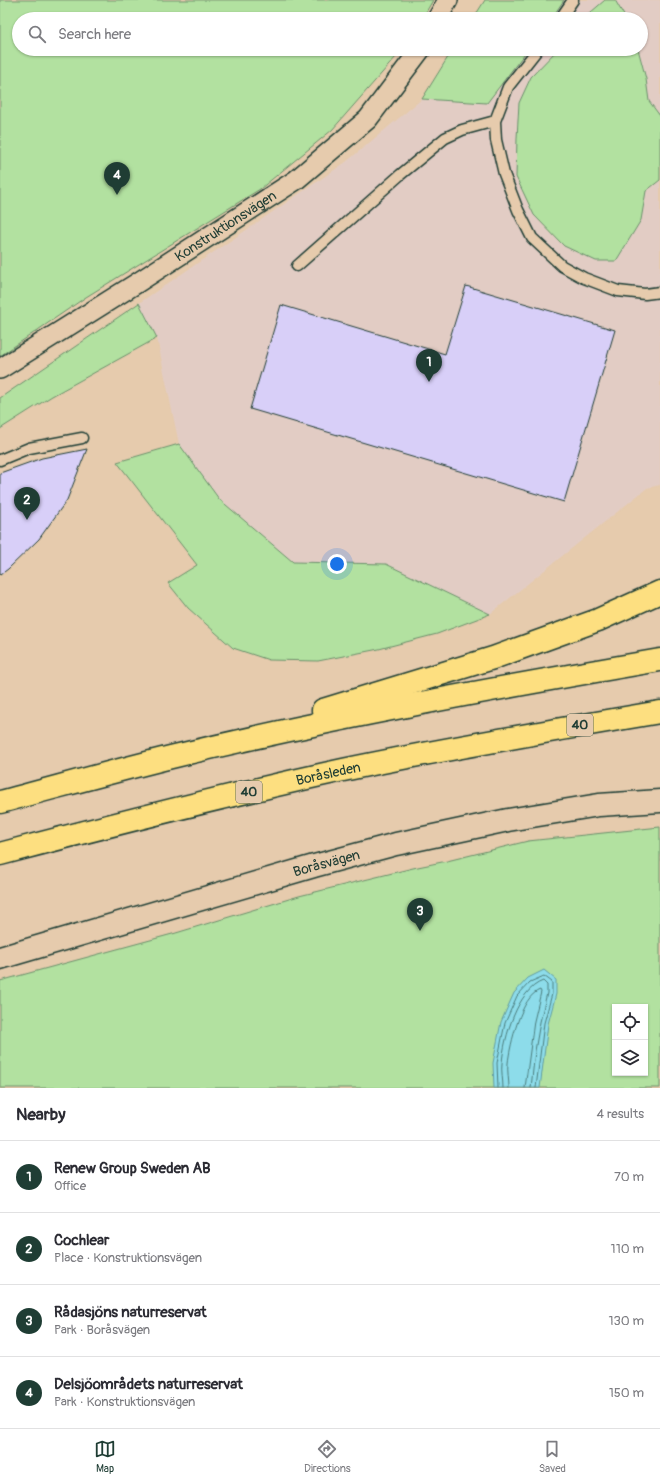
<!DOCTYPE html>
<meta charset="utf-8">
<style>
:root{--surface:#fff;--page:#f2f2f3;--text:#2b2b33;--muted:#7c7c81;--line:#e1e1e2;--accent:#1f3d34}
body{margin:0;font-family:Pangolin,sans-serif;background:var(--page);color:var(--text)}
.controls{position:absolute;right:12px;bottom:12px;display:grid;overflow:hidden;border-radius:0px;box-shadow:0 1px 3px #0004}
.controls button{width:36px;height:36px;display:grid;place-items:center;padding:0;border:0;border-bottom:1px solid var(--line);background:var(--surface);color:var(--text);font:20px sans-serif}
.you{position:absolute;left:337px;top:564px;width:14px;height:14px;margin:-10px;border:3px solid #fff;border-radius:50%;background:#1a73e8;box-shadow:0 0 0 6px #1a73e833}
.badge{display:grid;place-items:center;width:26px;height:26px;border-radius:50%;background:var(--accent);color:#fff;font-size:13px;font-weight:700}
.pin{position:absolute;translate:-50% -33px;filter:drop-shadow(0 1px 2px #0008)}
.pin::after{content:'';position:absolute;top:21px;width:14px;height:12px;background:inherit;clip-path:polygon(0 0,100% 0,50% 100%)}
.list{margin:0;padding:0;list-style:none}
h2{display:flex;justify-content:space-between;align-items:center;height:52px;margin:0;padding:0 16px;font-size:17px}
h2 small{font-size:13px;font-weight:400;color:var(--muted)}
.list li{display:grid;grid-template-columns:26px 1fr auto;gap:12px;align-items:center;box-sizing:border-box;height:72px;padding:0 16px;border-top:1px solid var(--line)}
.list b{display:block;font-size:15px;white-space:nowrap}
.list p{margin:0;font-size:13px;white-space:nowrap;color:var(--muted)}
.list em{font-size:13px;font-style:normal;color:var(--muted)}
.icon{flex:none;width:22px;height:22px;fill:none;stroke:currentColor;stroke-width:2;stroke-linecap:round;stroke-linejoin:round}
.map{position:relative;flex:none;width:660px;height:1088px;overflow:hidden}
.search{position:absolute;background:var(--surface);box-shadow:0 1px 3px #0004;left:12px;right:12px;top:12px;height:44px;display:flex;align-items:center;gap:10px;box-sizing:border-box;padding:0 14px;border-radius:22px;color:var(--muted);font-size:15px}
.sheet{height:340px;background:var(--surface)}
nav{display:flex;justify-content:space-around;align-items:center;box-sizing:border-box;height:56px;border-top:1px solid var(--line);background:var(--surface);font-size:11px;color:var(--muted)}
nav a{display:grid;justify-items:center;gap:2px}
nav .on{color:var(--accent)}
.map>svg:first-child{display:block}
.built{fill:#e2ccc4}
.green{fill:#b2e1a0;stroke:#688f6a;fill-rule:evenodd}
.water{fill:#8ddcea;stroke:#619ca1}
.lines{fill:none;stroke-linecap:round;stroke-linejoin:round}
.shore{stroke:#4b7d7d;stroke-width:1}
.building{fill:#d8cff8;stroke:#1f3d34}
.lane-casing{stroke:#1f3d34;stroke-width:13}
.street-casing{stroke:#1f3d34;stroke-width:22}
.secondary-casing{stroke:#1f3d34;stroke-width:25}
.highway-casing{stroke:#1f3d34;stroke-width:25}
.lane{stroke:#e6cbad;stroke-width:10}
.street{stroke:#e6cbad;stroke-width:19}
.secondary{stroke:#e6cbad;stroke-width:22}
.highway{stroke:#fddf80;stroke-width:22}
.labels{text-anchor:middle;dominant-baseline:central;stroke-width:3;stroke-linejoin:round;paint-order:stroke}
.shield{fill:#e6cbad;stroke:#5b6858;stroke-width:1}
.shield-label{font-size:13px;font-weight:bold;fill:#1f3d34}
.street-label{font-size:14px;fill:#1f3d34;stroke:#e6cbad}
</style>
<div class="map">
<svg width="660" height="1088" viewBox="0 0 660 1088">
<rect width="100%" height="100%" fill="#e6cbad"/>
<filter id="ink" filterUnits="userSpaceOnUse"><feTurbulence type="fractalNoise" baseFrequency=".025" numOctaves="2"/><feDisplacementMap in="SourceGraphic" scale="8" xChannelSelector="R" yChannelSelector="G"/><feConvolveMatrix kernelMatrix="1 2 1 2 8 2 1 2 1" color-interpolation-filters="sRGB"/></filter>
<g filter="url(#ink)">
<path class="built" d="M 564,0 L 605,0 L 583,19 L 551,19 Z
M 615,0 L 660,0 L 660,116 L 649,101 L 646,79 L 638,49 L 641,49 L 641,19 L 626,19 Z
M 528,49 L 558,49 L 553,55 L 516,177 L 534,215 L 564,246 L 641,220 L 646,191 L 660,180 L 660,485 L 647,488 L 490,614 L 386,564 L 293,562 L 219,499 L 179,444 L 157,338 L 139,303 L 346,162 L 422,99 L 487,103 Z"/>
<path class="green" d="M 0,0 L 433,0 L 422,19 L 19,19 L 19,49 L 403,49 L 332,130 L 260,189 L 86,297 L 0,356 Z
M 485,0 L 564,0 L 551,19 L 473,19 Z
M 605,0 L 615,0 L 626,19 L 583,19 Z
M 453,49 L 528,49 L 487,103 L 422,99 Z
M 558,49 L 638,49 L 646,79 L 649,101 L 660,116 L 660,180 L 646,191 L 641,220 L 616,261 L 596,261 L 564,246 L 534,215 L 516,177 L 517,138 L 519,103 L 531,77 Z
M 139,303 L 157,338 L 52,396 L 0,429 L 0,398 Z
M 179,444 L 219,499 L 293,562 L 386,564 L 490,614 L 437,634 L 379,649 L 318,661 L 269,660 L 233,648 L 188,608 L 168,583 L 197,565 L 117,462 Z
M 660,827 L 660,1088 L 0,1088 L 0,981 L 176,933 L 299,896 L 413,868 L 447,861 L 528,841 ZM 615,1007 L 645,1007 L 645,1073 L 615,1073 Z"/>
<path class="water" d="M 544,970 L 556,980 L 556,994 L 548,1024 L 540,1088 L 494,1088 L 493,1063 L 501,1022 L 514,993 L 528,978 Z"/>
<g class="lines">
<path class="shore" d="M 498,1088 L 497,1063 L 505,1023 L 517,996 L 530,982 L 544,976 L 552,982 L 552,994 L 544,1023 L 536,1088
M 503,1088 C 503,1080 501,1071 502,1063 C 504,1038 517,990 543,981 L 547,985 L 547,993 L 540,1022 L 535,1051 L 531,1088
M 509,1088 C 509,1080 507,1071 508,1063 C 510,1045 521,996 540,990 L 541,992 L 534,1021 L 525,1088"/>
</g>
<path class="building" d="M 466,286 L 615,330 L 564,502 L 250,409 L 281,305 L 445,354 Z
M 87,449 L 67,500 L 39,539 L 8,569 L 0,575 L 0,473 L 42,458 Z"/>
<g class="lines">
<defs>
<path id="lane" d="M 560,19 L 573,0
M 538,49 L 508,87 L 495,121 L 496,140 L 504,174 L 518,210 L 532,238 L 562,266 L 584,278 L 618,291 L 645,294 L 660,292
M 297,266 L 400,175 L 445,138 L 462,130 L 495,121
M 0,460 L 29,448 L 82,438"/>
<g id="street">
<path d="M 437,19 L 448,0"/>
<path id="s1" d="M 0,369 L 137,283 L 296,180 L 368,119 L 421,49"/>
</g>
<g id="secondary">
<path id="s2" d="M 0,958 L 314,866 L 396,844 L 508,820 L 599,805 L 660,801"/>
</g>
<g id="highway">
<path d="M 323,710 L 493,658 L 598,620 L 660,592"/>
<path d="M 0,802 C 57,787 114,771 171,757 C 332,718 496,688 660,660"/>
<path id="s3" d="M 0,854 C 114,824 228,795 343,770 C 448,748 554,730 660,712"/>
</g>
</defs>
<use href="#lane" class="lane-casing"/>
<use href="#street" class="street-casing"/>
<use href="#secondary" class="secondary-casing"/>
<use href="#highway" class="highway-casing"/>
<use href="#lane" class="lane"/>
<use href="#street" class="street"/>
<use href="#secondary" class="secondary"/>
<use href="#highway" class="highway"/>
</g>
</g>
<g class="labels">
<g class="shield">
<rect x="567" y="714" width="26" height="22" rx="3"/>
<rect x="236" y="781" width="26" height="22" rx="3"/>
</g>
<g class="shield-label">
<text x="580" y="725">40</text>
<text x="249" y="792">40</text>
</g>
<g class="street-label">
<text stroke="none"><textPath href="#s1" startOffset="267">Konstruktionsvägen</textPath></text>
<text stroke="none"><textPath href="#s3" startOffset="338">Boråsleden</textPath></text>
<text stroke="none"><textPath href="#s2" startOffset="340">Boråsvägen</textPath></text>
</g>
</g>
</svg>
<div class="controls">
<button><svg class="icon" aria-label="locate" viewBox="0 0 24 24"><circle cx="12" cy="12" r="6"/><path d="M12 2v4M12 18v4M2 12h4M18 12h4"/></svg></button>
<button><svg class="icon" aria-label="layers" viewBox="0 0 24 24"><path d="M12 4l9 5-9 5-9-5zM3 14l9 5 9-5"/></svg></button>
</div>
<div class="you"></div>
<div class="pin badge" style="left:429px;top:382px">1</div>
<div class="pin badge" style="left:27px;top:520px">2</div>
<div class="pin badge" style="left:420px;top:931px">3</div>
<div class="pin badge" style="left:117px;top:195px">4</div>
<div class="search"><svg class="icon" aria-label="search" viewBox="0 0 24 24"><circle cx="10" cy="10" r="6"/><path d="M15 15l6 6"/></svg>Search here</div>
</div>
<section class="sheet">
<h2>Nearby<small>4 results</small></h2>
<ul class="list">
<li><span class="badge">1</span><div><b>Renew Group Sweden AB</b><p>Office</p></div><em>70 m</em></li>
<li><span class="badge">2</span><div><b>Cochlear</b><p>Place · Konstruktionsvägen</p></div><em>110 m</em></li>
<li><span class="badge">3</span><div><b>Rådasjöns naturreservat</b><p>Park · Boråsvägen</p></div><em>130 m</em></li>
<li><span class="badge">4</span><div><b>Delsjöområdets naturreservat</b><p>Park · Konstruktionsvägen</p></div><em>150 m</em></li>
</ul>
</section>
<nav>
<a class="on"><svg class="icon" aria-label="map" viewBox="0 0 24 24"><path d="M3 6l6-2 6 2 6-2v14l-6 2-6-2-6 2zM9 4v14M15 6v14"/></svg>Map</a>
<a><svg class="icon" aria-label="directions" viewBox="0 0 24 24"><path d="M12 3l9 9-9 9-9-9zM9 14v-3h6M13 9l2 2-2 2"/></svg>Directions</a>
<a><svg class="icon" aria-label="saved" viewBox="0 0 24 24"><path d="M7 4h10v16l-5-4-5 4z"/></svg>Saved</a>
</nav>
